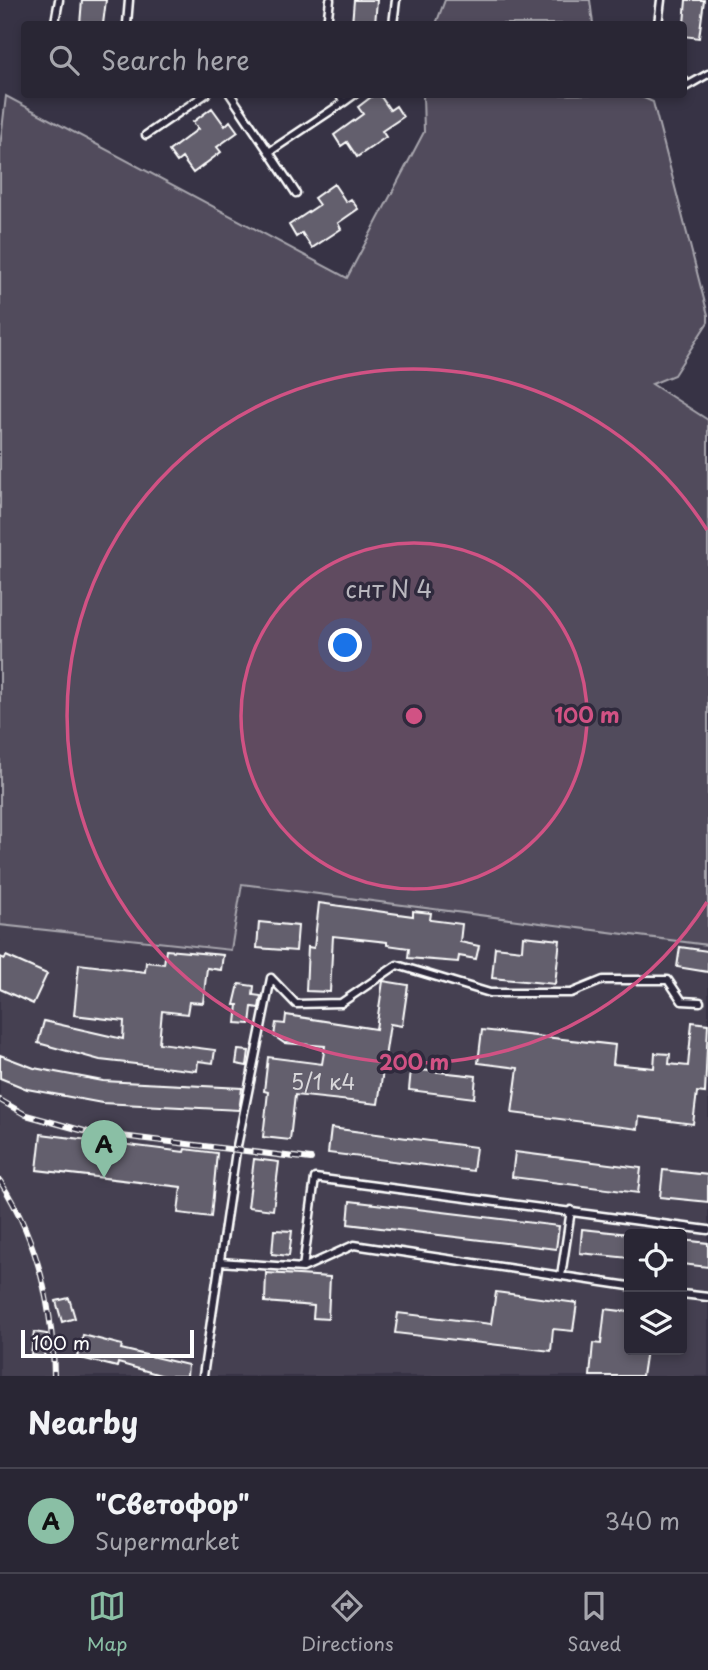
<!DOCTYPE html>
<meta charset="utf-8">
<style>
:root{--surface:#292634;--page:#353240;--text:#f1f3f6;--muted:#a5a5ac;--line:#45434f;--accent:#8abfa5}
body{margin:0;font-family:"Playpen Sans",sans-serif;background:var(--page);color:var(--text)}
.controls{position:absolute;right:21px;bottom:21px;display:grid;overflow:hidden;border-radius:7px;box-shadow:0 4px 10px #0003}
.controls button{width:63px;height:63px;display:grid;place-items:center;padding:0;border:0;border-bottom:2px solid var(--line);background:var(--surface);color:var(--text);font:35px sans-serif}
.scale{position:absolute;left:21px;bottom:18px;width:173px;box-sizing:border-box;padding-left:7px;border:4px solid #fff;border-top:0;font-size:19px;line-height:24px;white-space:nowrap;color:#fff;-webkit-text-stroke:5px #2f2a3d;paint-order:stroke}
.you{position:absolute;left:346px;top:646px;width:24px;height:24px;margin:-18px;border:5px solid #fff;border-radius:50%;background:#1a73e8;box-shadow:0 0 0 10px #1a73e833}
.badge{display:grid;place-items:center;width:46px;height:46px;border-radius:50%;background:var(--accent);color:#111;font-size:23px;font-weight:700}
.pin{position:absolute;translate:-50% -58px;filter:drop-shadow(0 2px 4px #0008)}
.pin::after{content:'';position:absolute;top:37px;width:24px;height:21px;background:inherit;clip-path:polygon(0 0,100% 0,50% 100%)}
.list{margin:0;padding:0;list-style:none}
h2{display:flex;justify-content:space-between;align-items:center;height:91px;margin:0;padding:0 28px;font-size:30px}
h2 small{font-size:23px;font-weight:400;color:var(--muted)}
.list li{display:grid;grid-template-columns:46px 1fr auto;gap:21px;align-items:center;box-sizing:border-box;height:105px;padding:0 28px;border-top:2px solid var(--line)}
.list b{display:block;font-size:26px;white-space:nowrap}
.list p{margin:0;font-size:23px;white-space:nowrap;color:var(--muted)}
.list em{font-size:23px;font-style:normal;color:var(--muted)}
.icon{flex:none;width:38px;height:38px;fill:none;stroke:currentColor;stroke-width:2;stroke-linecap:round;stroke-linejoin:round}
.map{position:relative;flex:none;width:708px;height:1376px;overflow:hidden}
.search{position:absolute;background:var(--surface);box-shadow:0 4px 10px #0003;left:21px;right:21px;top:21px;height:77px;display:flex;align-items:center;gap:18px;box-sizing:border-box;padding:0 24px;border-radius:7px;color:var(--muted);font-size:26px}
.sheet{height:196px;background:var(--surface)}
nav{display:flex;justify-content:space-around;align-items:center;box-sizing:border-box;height:98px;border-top:2px solid var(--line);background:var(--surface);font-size:19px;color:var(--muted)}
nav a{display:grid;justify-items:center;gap:4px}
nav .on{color:var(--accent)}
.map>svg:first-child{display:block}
.built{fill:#444051;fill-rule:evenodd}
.green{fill:#514c5c;stroke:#a8a6ae;stroke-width:2}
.building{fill:#635f6d;stroke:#fff;stroke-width:2}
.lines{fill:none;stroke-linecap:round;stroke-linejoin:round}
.service-casing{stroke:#fff;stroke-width:11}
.service{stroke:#2f2a3d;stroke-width:6}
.rail-casing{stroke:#fff;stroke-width:6}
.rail{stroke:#2f2a3d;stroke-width:3.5;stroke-dasharray:10;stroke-linecap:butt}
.ring{fill:none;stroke:#d15284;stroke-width:3.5}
.labels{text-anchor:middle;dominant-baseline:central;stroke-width:7;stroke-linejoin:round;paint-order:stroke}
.number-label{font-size:21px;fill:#d8d7da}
.park-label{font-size:24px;fill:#b9b7be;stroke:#2f2a3d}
.centre{fill:#d15284;stroke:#2f2a3d;stroke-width:3.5}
.ring-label{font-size:21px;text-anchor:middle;font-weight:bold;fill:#d15284;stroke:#2f2a3d;stroke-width:7;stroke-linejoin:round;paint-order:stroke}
</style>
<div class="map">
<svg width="708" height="1376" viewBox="0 0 708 1376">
<rect width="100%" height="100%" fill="#373345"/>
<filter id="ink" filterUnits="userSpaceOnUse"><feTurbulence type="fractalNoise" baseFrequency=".0143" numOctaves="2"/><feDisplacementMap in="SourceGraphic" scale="14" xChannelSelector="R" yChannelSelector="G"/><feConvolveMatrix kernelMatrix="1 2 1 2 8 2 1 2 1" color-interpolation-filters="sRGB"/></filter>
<g filter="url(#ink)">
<path class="built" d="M 241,884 L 708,945 L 708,1376 L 0,1376 L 0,925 L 230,950 ZM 629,1234 L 682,1234 L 682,1350 L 629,1350 Z"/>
<path class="green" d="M 445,0 L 590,0 L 593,24 L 436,24 Z
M 635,94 L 653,102 L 708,315 L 708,322 L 674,375 L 652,384 L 708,420 L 708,945 L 242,884 L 231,950 L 0,925 L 0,147 L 6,96 L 347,278 L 424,132 L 423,95 Z"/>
<path class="building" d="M 82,0 L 106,0 L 103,24 L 80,24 Z
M 354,0 L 377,0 L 375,24 L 352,24 Z
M 686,0 L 704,0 L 699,38 L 683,36 Z
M 375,94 L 379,94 L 390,110 L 396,106 L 403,117 L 382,131 L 386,137 L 357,157 L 347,142 L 341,146 L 334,135 L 363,114 L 358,107 Z
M 212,108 L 225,126 L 230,121 L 238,132 L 217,147 L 221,152 L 193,173 L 182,158 L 177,162 L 169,151 L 198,129 L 193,122 Z
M 334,184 L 346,202 L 351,199 L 358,209 L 338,223 L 341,229 L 312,248 L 302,233 L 296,237 L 289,225 L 319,205 L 314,198 Z
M 319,903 L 413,916 L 413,911 L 431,913 L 430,920 L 462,924 L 460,942 L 479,946 L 476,959 L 459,956 L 458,962 L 408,958 L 409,948 L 387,945 L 387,942 L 333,936 L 330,992 L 306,991 L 308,947 L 314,948 Z
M 259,922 L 298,926 L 296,951 L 257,948 Z
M 523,936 L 560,940 L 555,984 L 492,978 L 495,947 L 522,950 Z
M 680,947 L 708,951 L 708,972 L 677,967 Z
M 166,950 L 223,955 L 221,970 L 207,968 L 203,1003 L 189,1002 L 187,1014 L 162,1011 L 159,1043 L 215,1050 L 213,1063 L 198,1061 L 197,1071 L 100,1060 L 38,1043 L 44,1021 L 123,1039 L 124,1021 L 74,1015 L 79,964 L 145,972 L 146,962 L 164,964 Z
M 6,956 L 47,974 L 33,1004 L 0,989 L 0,957 L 5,959 Z
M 383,981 L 408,985 L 402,1026 L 390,1024 L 378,1104 L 295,1095 L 290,1140 L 263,1137 L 268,1092 L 264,1091 L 268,1057 L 322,1064 L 325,1046 L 284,1043 L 274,1036 L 276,1023 L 285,1024 L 286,1015 L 376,1029 Z
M 239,984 L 254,986 L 253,995 L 261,996 L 259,1008 L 252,1007 L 250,1024 L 236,1023 L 238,1005 L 234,1005 Z
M 692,1022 L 708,1024 L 705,1093 L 697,1092 L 693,1124 L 639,1117 L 638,1129 L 512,1113 L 518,1068 L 478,1063 L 482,1030 L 615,1045 L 613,1064 L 654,1068 L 655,1053 L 670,1054 L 669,1064 L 688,1066 Z
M 238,1050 L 249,1051 L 247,1066 L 236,1064 Z
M 0,1055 L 34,1068 L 103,1081 L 242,1088 L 241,1096 L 239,1110 L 102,1103 L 27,1089 L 0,1078 Z
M 411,1069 L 476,1076 L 474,1098 L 409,1090 Z
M 331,1128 L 476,1147 L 473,1171 L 328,1153 Z
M 41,1134 L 184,1152 L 185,1149 L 217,1153 L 211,1217 L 178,1213 L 181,1187 L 37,1170 Z
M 515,1152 L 641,1168 L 638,1193 L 512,1177 Z
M 254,1159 L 279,1162 L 273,1210 L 248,1207 Z
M 663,1170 L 708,1175 L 708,1202 L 660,1197 Z
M 350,1201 L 559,1226 L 556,1249 L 348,1224 Z
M 582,1229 L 629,1234 L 629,1258 L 580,1253 Z
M 274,1230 L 292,1231 L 289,1256 L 272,1254 Z
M 682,1240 L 708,1243 L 708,1267 L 682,1264 Z
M 266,1273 L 330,1277 L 328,1319 L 313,1318 L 314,1306 L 265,1302 Z
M 496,1292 L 577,1303 L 573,1331 L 553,1329 L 551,1351 L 395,1333 L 398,1313 L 491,1324 Z
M 69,1298 L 75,1318 L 62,1322 L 56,1301 Z
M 605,1309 L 629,1312 L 629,1350 L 646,1350 L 642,1376 L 590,1376 L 593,1343 L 601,1344 Z
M 34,1332 L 47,1334 L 44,1357 L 31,1355 Z
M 83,1335 L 122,1345 L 121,1349 L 188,1365 L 187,1376 L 164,1376 L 118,1363 L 117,1367 L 77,1357 Z"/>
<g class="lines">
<defs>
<path id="service" d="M 58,24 L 55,22 L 59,0
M 127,24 L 129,0
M 327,24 L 330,0
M 393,24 L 396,0
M 658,24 L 661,0
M 684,80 L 687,86 L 708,74
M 230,94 L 269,152 L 344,102
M 339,94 L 344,102 L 355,94
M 146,135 L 206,94
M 269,152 L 296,193
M 271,978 L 296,1004 L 341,1003 L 397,965 L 490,993 L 571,993 L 603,980 L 668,980 L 682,1001 L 700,1002
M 220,1262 L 303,1268 L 354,1245 L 629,1286
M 303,1268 L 315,1178 L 708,1230
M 561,1276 L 571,1210
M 682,1294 L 708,1297
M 203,1376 L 236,1151 L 271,978"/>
</defs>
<use href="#service" class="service-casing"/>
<use href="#service" class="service"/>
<defs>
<path id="rail" d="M 0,1100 L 26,1115 L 88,1132 L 311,1159
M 0,1181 C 38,1240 53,1307 54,1376"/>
</defs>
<use href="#rail" class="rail-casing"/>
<use href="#rail" class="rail"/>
</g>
</g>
<circle cx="414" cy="716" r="173" fill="#d15284" fill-opacity=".12"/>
<g class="ring">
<circle cx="414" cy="716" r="173"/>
<path d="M707 902A347 347 0 1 1 707 530"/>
</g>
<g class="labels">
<g class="number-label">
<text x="323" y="1081">5/1 к4</text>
</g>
<g class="park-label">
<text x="389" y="588">снт N 4</text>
</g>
</g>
<circle cx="414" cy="716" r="10" class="centre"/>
<g class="ring-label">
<text x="587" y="723">100 m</text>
<text x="414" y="1070">200 m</text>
</g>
</svg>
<div class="controls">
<button><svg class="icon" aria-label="locate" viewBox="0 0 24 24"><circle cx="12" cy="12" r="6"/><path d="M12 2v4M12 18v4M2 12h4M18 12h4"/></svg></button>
<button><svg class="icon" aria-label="layers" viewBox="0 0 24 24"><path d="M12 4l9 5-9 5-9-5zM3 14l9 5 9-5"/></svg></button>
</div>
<div class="scale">100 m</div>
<div class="you"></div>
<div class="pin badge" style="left:104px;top:1178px">A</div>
<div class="search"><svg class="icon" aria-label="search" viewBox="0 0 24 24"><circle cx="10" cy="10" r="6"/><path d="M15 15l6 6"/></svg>Search here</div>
</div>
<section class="sheet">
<h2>Nearby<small></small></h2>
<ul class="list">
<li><span class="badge">A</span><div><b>&quot;Светофор&quot;</b><p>Supermarket</p></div><em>340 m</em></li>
</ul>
</section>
<nav>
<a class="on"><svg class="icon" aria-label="map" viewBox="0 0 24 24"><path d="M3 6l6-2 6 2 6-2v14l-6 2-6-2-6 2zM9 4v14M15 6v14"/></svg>Map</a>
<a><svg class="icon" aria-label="directions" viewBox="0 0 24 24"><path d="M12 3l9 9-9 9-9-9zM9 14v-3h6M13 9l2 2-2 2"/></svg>Directions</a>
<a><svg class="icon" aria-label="saved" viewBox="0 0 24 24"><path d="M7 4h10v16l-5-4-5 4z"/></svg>Saved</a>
</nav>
